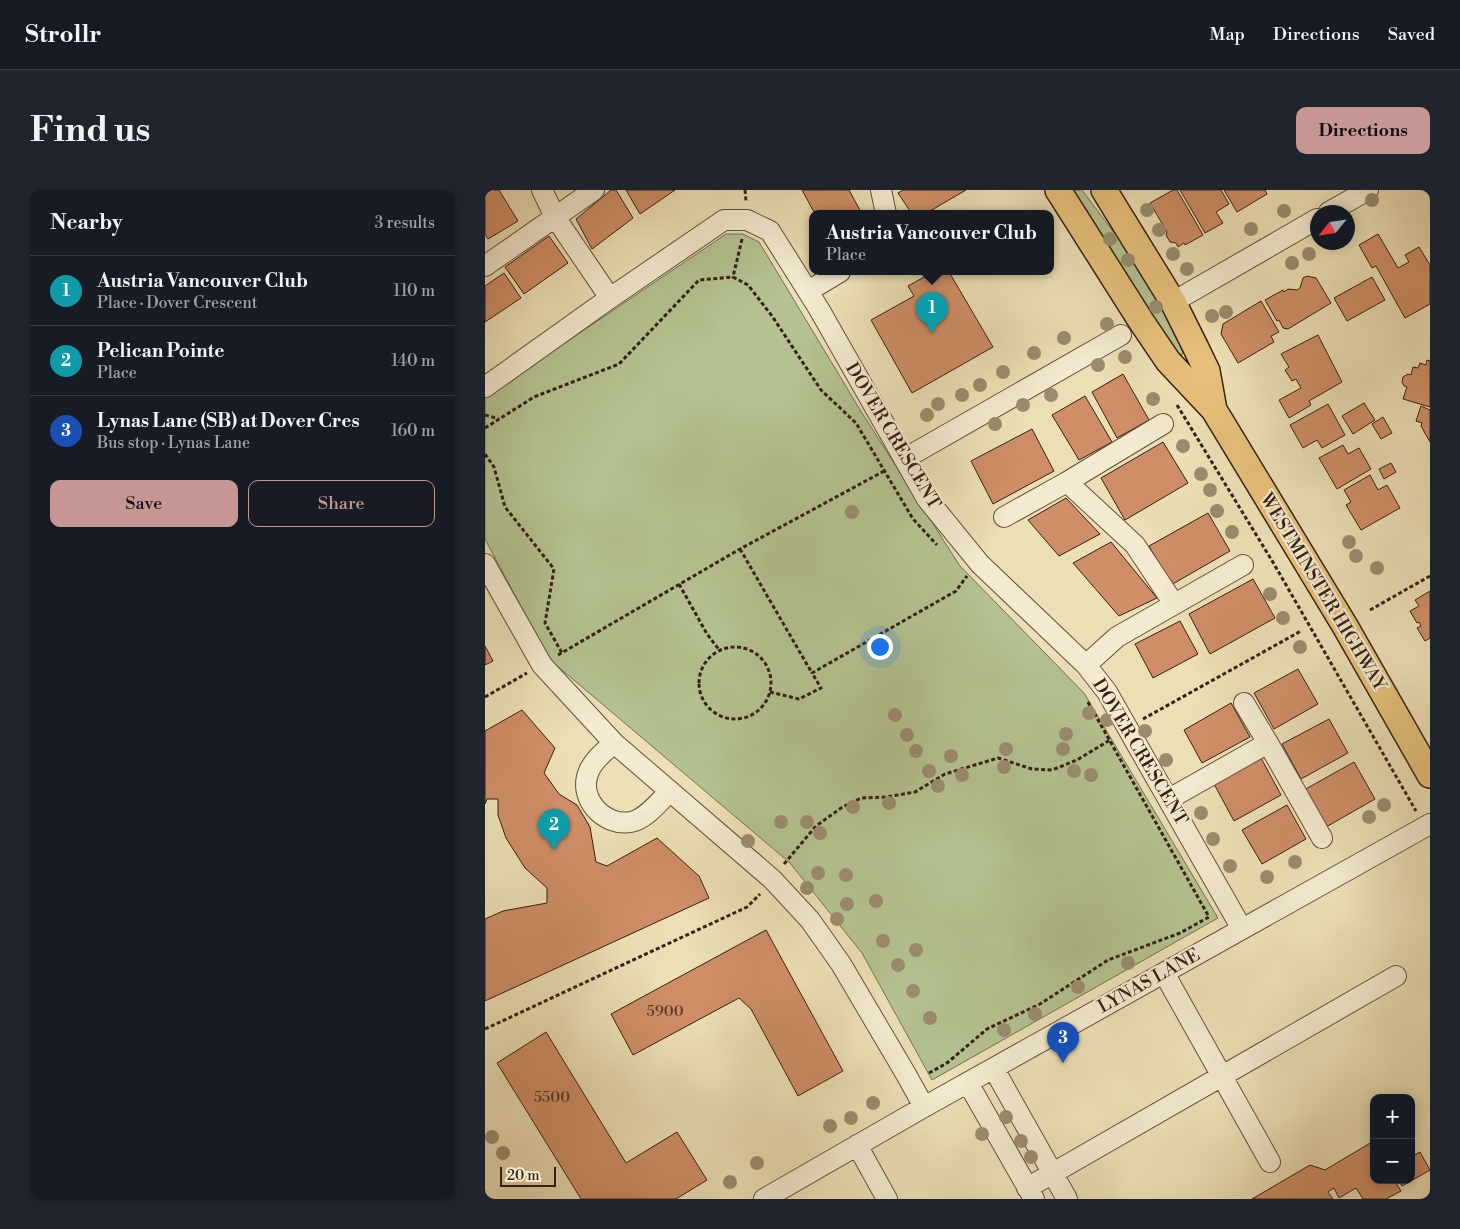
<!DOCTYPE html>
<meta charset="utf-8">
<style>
:root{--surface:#171b24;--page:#20242c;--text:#f1f3f6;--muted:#9ea1a6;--line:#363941;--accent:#c59692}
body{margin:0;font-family:"Libre Bodoni",serif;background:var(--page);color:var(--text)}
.controls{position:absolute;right:15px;bottom:15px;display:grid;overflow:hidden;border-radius:10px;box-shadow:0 2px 12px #0003}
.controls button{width:45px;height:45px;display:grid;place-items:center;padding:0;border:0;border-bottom:1px solid var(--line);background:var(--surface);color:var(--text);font:25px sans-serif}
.compass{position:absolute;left:825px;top:15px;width:45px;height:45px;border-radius:50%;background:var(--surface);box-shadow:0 2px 12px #0003;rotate:240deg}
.scale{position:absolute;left:15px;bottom:12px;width:56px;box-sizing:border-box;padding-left:5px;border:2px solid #362015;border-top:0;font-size:14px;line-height:18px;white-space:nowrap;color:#362015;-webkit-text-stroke:4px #f3eacf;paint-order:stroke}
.you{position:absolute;left:394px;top:456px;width:18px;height:18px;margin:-12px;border:4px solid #fff;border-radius:50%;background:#1a73e8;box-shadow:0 0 0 8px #1a73e833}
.badge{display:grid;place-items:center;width:32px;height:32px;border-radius:50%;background:var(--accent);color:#fff;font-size:16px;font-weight:700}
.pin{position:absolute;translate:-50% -41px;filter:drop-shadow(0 1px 2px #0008)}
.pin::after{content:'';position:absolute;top:26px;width:18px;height:15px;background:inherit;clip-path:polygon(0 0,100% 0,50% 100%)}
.popup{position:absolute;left:324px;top:20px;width:245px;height:65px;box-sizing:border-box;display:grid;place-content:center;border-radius:10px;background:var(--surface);filter:drop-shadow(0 1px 4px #0005);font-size:16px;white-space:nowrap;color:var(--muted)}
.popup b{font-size:19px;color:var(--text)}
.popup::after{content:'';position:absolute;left:50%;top:100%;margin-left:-10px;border:10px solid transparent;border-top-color:var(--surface)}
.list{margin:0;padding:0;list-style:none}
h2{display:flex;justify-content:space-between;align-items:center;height:65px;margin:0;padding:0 20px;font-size:21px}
h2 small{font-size:16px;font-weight:400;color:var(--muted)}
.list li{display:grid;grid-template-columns:32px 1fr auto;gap:15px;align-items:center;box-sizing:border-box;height:70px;padding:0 20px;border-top:1px solid var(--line)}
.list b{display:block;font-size:19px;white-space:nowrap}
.list p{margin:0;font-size:16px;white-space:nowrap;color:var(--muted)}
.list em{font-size:16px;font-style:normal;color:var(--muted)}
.actions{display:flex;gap:10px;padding:15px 20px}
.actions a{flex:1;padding:11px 0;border:1px solid var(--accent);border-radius:10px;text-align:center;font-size:18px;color:var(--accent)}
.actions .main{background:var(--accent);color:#111}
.map{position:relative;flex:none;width:945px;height:1009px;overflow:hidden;border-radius:10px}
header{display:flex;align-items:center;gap:30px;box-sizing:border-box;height:70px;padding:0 25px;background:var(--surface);border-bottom:1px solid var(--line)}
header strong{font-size:24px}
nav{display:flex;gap:28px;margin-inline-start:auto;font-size:18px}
.intro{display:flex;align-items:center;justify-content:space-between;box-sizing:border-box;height:120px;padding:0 30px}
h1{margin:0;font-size:35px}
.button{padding:12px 22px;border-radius:10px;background:var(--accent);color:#111;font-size:18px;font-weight:700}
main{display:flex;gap:30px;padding:0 30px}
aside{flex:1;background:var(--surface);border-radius:10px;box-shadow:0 2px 12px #0003}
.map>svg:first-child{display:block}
.green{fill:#b4c291;stroke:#757153}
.building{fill:#cf8e67;stroke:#362015}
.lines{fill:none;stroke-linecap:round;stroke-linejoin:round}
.minor-casing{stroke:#64503d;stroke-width:22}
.major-casing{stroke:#362015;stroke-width:28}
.path{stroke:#362015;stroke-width:3;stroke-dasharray:4 2.5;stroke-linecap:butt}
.minor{stroke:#f3eacf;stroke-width:20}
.major{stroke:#e6c07a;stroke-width:25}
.tree{fill:#9a8c6e}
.labels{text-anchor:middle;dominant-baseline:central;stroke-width:4.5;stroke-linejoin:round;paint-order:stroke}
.number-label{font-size:15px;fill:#5c3c2a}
.street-label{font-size:18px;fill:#362015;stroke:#f3eacf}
</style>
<header>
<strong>Strollr</strong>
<nav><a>Map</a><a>Directions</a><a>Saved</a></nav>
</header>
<div class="intro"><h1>Find us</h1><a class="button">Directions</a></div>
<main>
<aside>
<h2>Nearby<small>3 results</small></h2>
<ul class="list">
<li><span class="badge" style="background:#0f9aa8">1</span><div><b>Austria Vancouver Club</b><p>Place · Dover Crescent</p></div><em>110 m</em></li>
<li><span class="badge" style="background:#0f9aa8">2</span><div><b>Pelican Pointe</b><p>Place</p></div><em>140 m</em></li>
<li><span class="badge" style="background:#1a4fb4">3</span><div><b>Lynas Lane (SB) at Dover Cres</b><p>Bus stop · Lynas Lane</p></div><em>160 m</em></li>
</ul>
<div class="actions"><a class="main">Save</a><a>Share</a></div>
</aside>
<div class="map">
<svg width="945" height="1009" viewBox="0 0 945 1009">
<rect width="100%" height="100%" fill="#ecdfb5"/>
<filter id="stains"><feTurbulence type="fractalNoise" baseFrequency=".004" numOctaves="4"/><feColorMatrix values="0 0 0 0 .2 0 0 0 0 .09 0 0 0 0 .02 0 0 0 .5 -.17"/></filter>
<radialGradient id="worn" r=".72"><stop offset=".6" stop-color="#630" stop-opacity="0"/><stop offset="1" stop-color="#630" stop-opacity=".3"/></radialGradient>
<path class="green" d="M 585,0 L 597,0 L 645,64 L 666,94 L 699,161 L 697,165 L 693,163 L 603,31 Z
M 241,44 L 258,44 L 274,52 L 377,223 L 475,376 L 599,503 L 733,728 L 447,890 L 377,763 L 305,673 L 64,469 L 0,349 L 0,207 Z"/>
<path class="building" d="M 0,0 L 14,0 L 33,31 L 3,49 L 0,44 Z
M 126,0 L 131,0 L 148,28 L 107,59 L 91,29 Z
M 141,0 L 190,0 L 155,24 Z
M 317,0 L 364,0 L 377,24 L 330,24 Z
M 418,0 L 481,0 L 440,24 L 427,24 L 413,3 Z
M 688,0 L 692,0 L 718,45 L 700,55 L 699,53 L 693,57 L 691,53 L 685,52 L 681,45 L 682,42 L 665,13 Z
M 695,0 L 736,0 L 744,14 L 731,22 L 738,33 L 720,43 Z
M 739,0 L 780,0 L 782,4 L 752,22 Z
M 893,44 L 913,78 L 924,72 L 920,65 L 934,57 L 945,75 L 945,114 L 920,128 L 891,76 L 887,78 L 874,55 Z
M 64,46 L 83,73 L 39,104 L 20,77 Z
M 448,82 L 464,82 L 508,157 L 427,203 L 386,130 L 429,106 L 423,96 Z
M 19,83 L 36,108 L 0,132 L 0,96 Z
M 822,86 L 831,88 L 846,113 L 803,139 L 798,138 L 794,130 L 792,131 L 780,110 L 798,100 L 799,102 L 803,99 L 812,100 L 815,98 L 818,88 Z
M 887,87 L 900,110 L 862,131 L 849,108 Z
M 776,111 L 794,142 L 786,146 L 789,152 L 753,173 L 736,144 L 738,134 Z
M 833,145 L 857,192 L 824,211 L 826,215 L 804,228 L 794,210 L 816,198 L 811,189 L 807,191 L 800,180 L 804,177 L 796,164 Z
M 942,170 L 945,171 L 945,217 L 918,209 L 922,197 L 919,196 L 917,192 L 918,187 L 923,184 L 926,185 L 928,177 L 933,178 L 935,173 L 941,175 Z
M 638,184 L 664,230 L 632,248 L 607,202 Z
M 600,206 L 627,252 L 594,270 L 567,225 Z
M 879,213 L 890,230 L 868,244 L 857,226 Z
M 843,214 L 860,245 L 837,258 L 832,250 L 818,258 L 805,235 Z
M 936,216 L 945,220 L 945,252 L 936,236 L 937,233 L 931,231 Z
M 898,227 L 907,243 L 896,249 L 887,234 Z
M 547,239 L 569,281 L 508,314 L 486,271 Z
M 678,252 L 703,293 L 640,330 L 616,288 Z
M 858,255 L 863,264 L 874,258 L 886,279 L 852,299 L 834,268 Z
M 906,273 L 911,282 L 899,289 L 894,279 Z
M 885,285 L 893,300 L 902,295 L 915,318 L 876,340 L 861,315 L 866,312 L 859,300 Z
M 581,308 L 615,344 L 574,366 L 543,330 Z
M 723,323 L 745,361 L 686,395 L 664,356 Z
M 626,352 L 672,408 L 634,426 L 588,373 Z
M 768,389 L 790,428 L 725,464 L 704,424 Z
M 945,401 L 945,448 L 940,451 L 932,438 L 936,436 L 934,432 L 932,433 L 925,421 L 934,416 L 930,410 Z
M 695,431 L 713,464 L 668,488 L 650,454 Z
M 0,456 L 8,471 L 0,475 Z
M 813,479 L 833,514 L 789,539 L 769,503 Z
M 746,513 L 765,547 L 717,573 L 699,540 Z
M 37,520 L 70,558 L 59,583 L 74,604 L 92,615 L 105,637 L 111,672 L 122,676 L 172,648 L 214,686 L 224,708 L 0,811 L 0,729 L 18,721 L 62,713 L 62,698 L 40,678 L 21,648 L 13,625 L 13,609 L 2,609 L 0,614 L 0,541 Z
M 844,529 L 863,563 L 816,589 L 797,554 Z
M 776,568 L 796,605 L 749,631 L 729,594 Z
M 869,572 L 890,609 L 841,637 L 819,600 Z
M 802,615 L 821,649 L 777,674 L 757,640 Z
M 281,740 L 358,881 L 313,906 L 266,819 L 254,808 L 148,865 L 126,824 Z
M 61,842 L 141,973 L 192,942 L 222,990 L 191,1009 L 96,1009 L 12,873 Z
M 887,952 L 889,956 L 889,990 L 909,990 L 916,1001 L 901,1009 L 878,1009 L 871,998 L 854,1008 L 849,998 L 843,1002 L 848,1009 L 767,1009 L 825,975 L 840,980 Z
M 935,962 L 945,980 L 917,996 L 913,990 L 926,990 L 926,967 Z"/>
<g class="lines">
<defs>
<path id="minor" d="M 57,0 L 70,27 L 125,108
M 396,0 L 401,24
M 844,22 L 883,0
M 0,76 L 109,0
M 323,101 L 355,82
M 688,112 L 832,29
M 0,197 L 125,108 L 239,30 L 262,30 L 285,41 L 334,119 L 442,309 L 495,374 L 601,475 L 622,502 L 757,739
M 678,234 L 582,292 L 650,355 L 689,414
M 419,269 L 636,145
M 519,327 L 582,292
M 0,374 L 57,475 L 129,553 L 287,689 L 325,730 L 356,774 L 422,886 L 439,917
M 601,475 L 632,447 L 758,375
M 759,513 L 783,553
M 129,553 C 120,561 109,569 104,581 C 92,608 119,637 146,632 C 161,629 175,611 185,601
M 684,609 L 783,553 L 837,648
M 679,783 L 785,972
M 509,879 L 582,1009
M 483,893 L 549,1009
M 372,955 L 402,1009
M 542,998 L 911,786
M 279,1009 L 439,917 L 945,634"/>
<path id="major" d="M 573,0 L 656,131 L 683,171 L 729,220 L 860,436 L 945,585
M 619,0 L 688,112 L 709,154 L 722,181 L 729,220"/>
</defs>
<use href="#minor" class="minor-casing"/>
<use href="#major" class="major-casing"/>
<path class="path" d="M 260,0 L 261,11
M 257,49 L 248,87 L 263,95 L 287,126 L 336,200 L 371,233 L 428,329 L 452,355
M 692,215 L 789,374 L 931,621
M 0,225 L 14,229
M 0,238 L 49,207 L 134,174 L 214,90 L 248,87
M 0,264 L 9,277 L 20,317 L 69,379 L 60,433 L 77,463
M 255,359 L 327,483
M 194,394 L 222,444 L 235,461
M 885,420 L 945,386
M214 493a36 36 0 1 1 72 0a36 36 0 1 1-72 0Z
M 73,465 L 255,359 L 401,280
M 285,502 L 314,509 L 336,498 L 327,483 L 471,401 L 482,386
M 0,507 L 42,483
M 658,529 L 816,441
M 299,674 L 331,636 L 356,618 L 376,608 L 401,607 L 430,602 L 460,584 L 513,568 L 547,579 L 567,580 L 592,570 L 625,550
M 0,839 L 262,717 L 275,704
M 444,883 L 462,873 L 502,839 L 555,814 L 623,770 L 695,743 L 724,727 L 603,512"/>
<use href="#minor" class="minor"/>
<use href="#major" class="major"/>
</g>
<g class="tree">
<circle cx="887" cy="10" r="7"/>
<circle cx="662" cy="20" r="7"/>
<circle cx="799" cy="21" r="7"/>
<circle cx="766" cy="39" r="7"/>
<circle cx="674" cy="40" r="7"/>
<circle cx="625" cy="49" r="7"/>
<circle cx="688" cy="64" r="7"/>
<circle cx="824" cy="64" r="7"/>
<circle cx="643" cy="70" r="7"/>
<circle cx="807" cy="73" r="7"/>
<circle cx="702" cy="79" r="7"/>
<circle cx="671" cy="117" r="7"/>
<circle cx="741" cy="122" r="7"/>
<circle cx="727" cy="126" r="7"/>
<circle cx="622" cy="134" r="7"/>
<circle cx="579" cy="148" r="7"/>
<circle cx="549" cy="163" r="7"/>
<circle cx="640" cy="167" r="7"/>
<circle cx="613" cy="175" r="7"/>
<circle cx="518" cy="182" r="7"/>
<circle cx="495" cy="195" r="7"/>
<circle cx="477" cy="205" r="7"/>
<circle cx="566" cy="205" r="7"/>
<circle cx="668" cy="209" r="7"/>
<circle cx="453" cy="214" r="7"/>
<circle cx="538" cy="215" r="7"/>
<circle cx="442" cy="225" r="7"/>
<circle cx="510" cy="234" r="7"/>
<circle cx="698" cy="256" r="7"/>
<circle cx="716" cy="284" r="7"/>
<circle cx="725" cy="300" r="7"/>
<circle cx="732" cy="321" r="7"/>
<circle cx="367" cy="322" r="7"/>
<circle cx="747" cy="342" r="7"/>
<circle cx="864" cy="352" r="7"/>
<circle cx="871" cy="366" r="7"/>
<circle cx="892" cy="378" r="7"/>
<circle cx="785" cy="404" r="7"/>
<circle cx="798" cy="428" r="7"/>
<circle cx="815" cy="457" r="7"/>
<circle cx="604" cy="523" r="7"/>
<circle cx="410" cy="525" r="7"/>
<circle cx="622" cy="530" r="7"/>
<circle cx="660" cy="541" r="7"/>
<circle cx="581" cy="544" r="7"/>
<circle cx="422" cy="545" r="7"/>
<circle cx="521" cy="559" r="7"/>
<circle cx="578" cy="559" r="7"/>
<circle cx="431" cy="561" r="7"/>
<circle cx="466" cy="566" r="7"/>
<circle cx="681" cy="570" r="7"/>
<circle cx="519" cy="577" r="7"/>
<circle cx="444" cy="581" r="7"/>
<circle cx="589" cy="581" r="7"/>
<circle cx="477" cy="585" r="7"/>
<circle cx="606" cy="585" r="7"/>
<circle cx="453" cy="596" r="7"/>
<circle cx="404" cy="613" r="7"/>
<circle cx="899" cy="615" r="7"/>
<circle cx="368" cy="617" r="7"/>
<circle cx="716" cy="623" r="7"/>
<circle cx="884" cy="627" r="7"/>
<circle cx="296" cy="632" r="7"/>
<circle cx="322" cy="632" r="7"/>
<circle cx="335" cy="643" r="7"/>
<circle cx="728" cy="649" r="7"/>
<circle cx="263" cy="651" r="7"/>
<circle cx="810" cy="672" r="7"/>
<circle cx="745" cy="676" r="7"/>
<circle cx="333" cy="683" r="7"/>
<circle cx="361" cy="685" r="7"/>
<circle cx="782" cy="687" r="7"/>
<circle cx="322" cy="698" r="7"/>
<circle cx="391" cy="711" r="7"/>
<circle cx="362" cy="714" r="7"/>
<circle cx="352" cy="729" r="7"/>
<circle cx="398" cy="751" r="7"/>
<circle cx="431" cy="760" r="7"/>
<circle cx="643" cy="773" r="7"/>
<circle cx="413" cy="775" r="7"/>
<circle cx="593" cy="797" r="7"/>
<circle cx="428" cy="801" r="7"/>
<circle cx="550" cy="824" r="7"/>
<circle cx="445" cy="828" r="7"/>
<circle cx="519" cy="840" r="7"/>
<circle cx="388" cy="913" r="7"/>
<circle cx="521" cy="927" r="7"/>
<circle cx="366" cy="928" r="7"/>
<circle cx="345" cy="936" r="7"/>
<circle cx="497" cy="944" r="7"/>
<circle cx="7" cy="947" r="7"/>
<circle cx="536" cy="951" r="7"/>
<circle cx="18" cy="963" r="7"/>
<circle cx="546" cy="967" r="7"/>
<circle cx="272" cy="973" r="7"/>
<circle cx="245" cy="992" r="7"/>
</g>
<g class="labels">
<g class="number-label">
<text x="180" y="821">5900</text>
<text x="67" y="907">5500</text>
</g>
<g class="street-label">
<text transform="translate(408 246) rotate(59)">DOVER CRESCENT</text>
<text transform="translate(838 402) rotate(59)">WESTMINSTER HIGHWAY</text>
<text transform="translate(655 562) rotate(59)">DOVER CRESCENT</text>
<text transform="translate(664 791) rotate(-29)">LYNAS LANE</text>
</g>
</g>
<rect width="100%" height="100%" filter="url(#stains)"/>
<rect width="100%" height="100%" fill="url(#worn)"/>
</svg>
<div class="controls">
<button>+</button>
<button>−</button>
</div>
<svg class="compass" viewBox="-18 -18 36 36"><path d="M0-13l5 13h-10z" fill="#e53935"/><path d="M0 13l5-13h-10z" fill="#9ea1a6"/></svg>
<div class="scale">20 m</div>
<div class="you"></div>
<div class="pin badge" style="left:447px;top:143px;background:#0f9aa8">1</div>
<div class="popup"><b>Austria Vancouver Club</b>Place</div>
<div class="pin badge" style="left:69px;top:660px;background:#0f9aa8">2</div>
<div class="pin badge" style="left:578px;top:873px;background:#1a4fb4">3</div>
</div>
</main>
